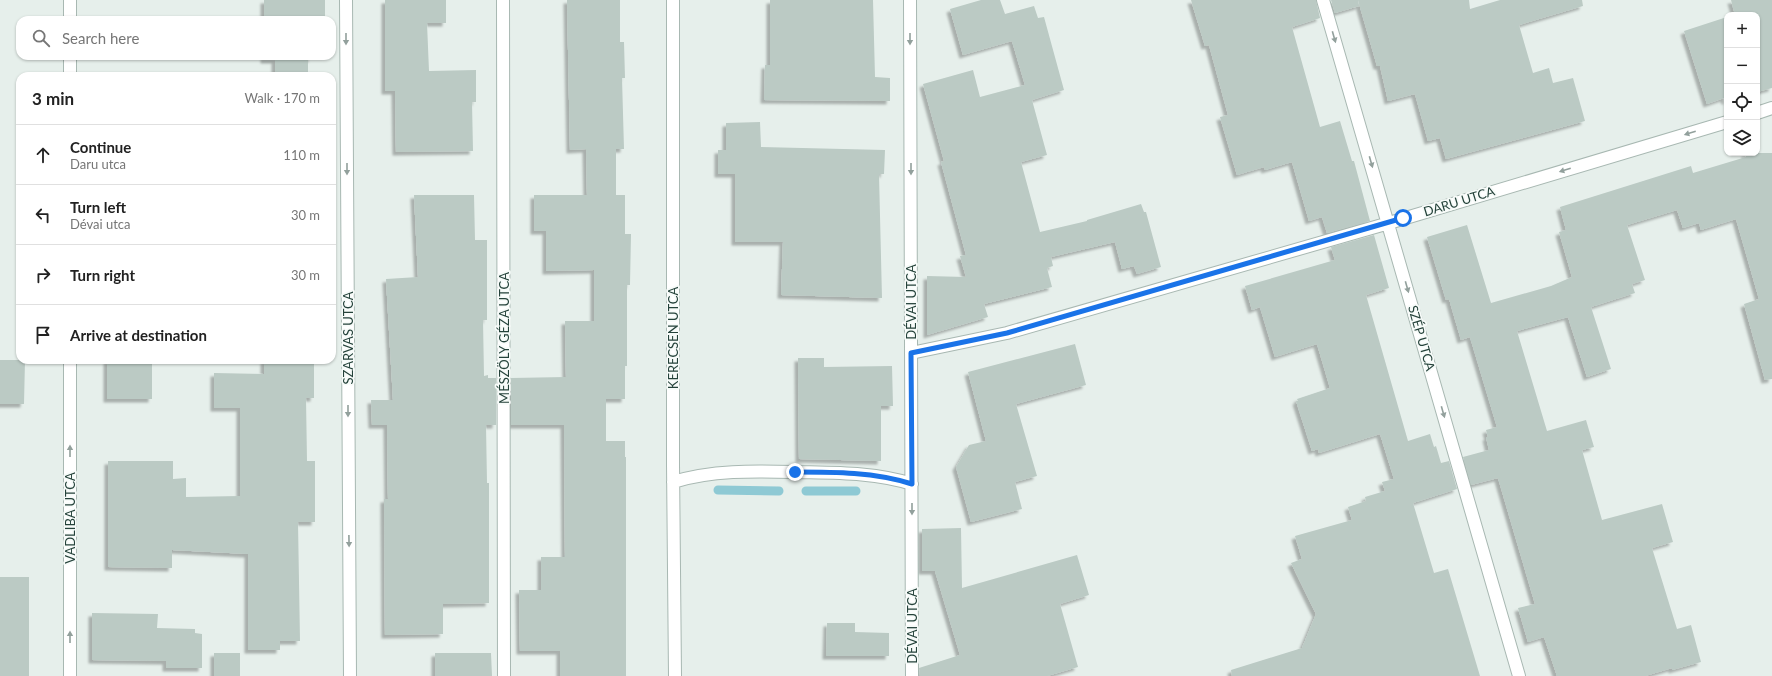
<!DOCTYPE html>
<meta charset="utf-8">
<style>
:root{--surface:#fff;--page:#f6f6f6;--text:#222;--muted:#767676;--line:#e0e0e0}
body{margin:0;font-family:Lato,sans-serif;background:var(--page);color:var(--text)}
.controls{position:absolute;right:12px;top:12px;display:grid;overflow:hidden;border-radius:8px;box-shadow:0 1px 3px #0004}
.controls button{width:36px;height:36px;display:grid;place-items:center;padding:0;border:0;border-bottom:1px solid var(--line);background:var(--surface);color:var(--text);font:20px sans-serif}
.stop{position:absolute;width:12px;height:12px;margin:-9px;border:3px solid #1a73e8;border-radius:50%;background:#fff}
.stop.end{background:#1a73e8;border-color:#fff;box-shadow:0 1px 4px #0008}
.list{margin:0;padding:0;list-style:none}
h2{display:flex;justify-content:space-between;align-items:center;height:52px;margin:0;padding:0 16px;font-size:17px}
h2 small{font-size:13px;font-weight:400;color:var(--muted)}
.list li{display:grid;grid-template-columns:26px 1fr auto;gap:12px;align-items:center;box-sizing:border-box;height:60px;padding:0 16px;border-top:1px solid var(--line)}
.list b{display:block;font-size:15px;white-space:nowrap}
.list p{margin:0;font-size:13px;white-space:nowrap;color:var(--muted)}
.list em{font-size:13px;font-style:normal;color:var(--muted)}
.icon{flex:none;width:22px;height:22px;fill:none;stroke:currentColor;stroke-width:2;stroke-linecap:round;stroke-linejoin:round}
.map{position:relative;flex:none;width:1772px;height:676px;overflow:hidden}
.search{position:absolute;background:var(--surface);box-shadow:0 1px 3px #0004;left:16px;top:16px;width:320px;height:44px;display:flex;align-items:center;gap:10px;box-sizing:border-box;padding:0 14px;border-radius:12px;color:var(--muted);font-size:15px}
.panel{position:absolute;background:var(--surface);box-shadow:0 1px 3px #0004;left:16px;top:72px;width:320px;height:292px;border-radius:12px}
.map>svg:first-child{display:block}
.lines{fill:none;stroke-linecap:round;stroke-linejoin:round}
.stream{stroke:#8ec9d4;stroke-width:9}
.building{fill:#bbcac4;filter:url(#shadow)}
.street-casing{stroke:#a8b8b2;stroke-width:14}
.street{stroke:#fff;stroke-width:12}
.oneway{fill:#92a09c}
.route{stroke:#1a73e8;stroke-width:5}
.labels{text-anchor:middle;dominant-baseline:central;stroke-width:3.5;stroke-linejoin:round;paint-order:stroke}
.street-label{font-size:13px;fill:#24423a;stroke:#f7fbf9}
</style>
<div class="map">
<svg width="1772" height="676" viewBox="0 0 1772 676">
<defs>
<filter id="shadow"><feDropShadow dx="-3.5" dy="3.5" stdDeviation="1" flood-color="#0004"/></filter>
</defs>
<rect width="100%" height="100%" fill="#e6efeb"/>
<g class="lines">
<path class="stream" d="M 718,490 L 779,491
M 806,491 L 856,491"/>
</g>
<path class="building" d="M 264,0 L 325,0 L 325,20 L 264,20 Z
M 385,0 L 446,0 L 446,23 L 427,23 L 429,71 L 476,70 L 476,102 L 472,102 L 473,151 L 396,152 L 395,91 L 385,91 Z
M 567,0 L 620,0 L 620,42 L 624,42 L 625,78 L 622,78 L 624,149 L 616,149 L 616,195 L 625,195 L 625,234 L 631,234 L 630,285 L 627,285 L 627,366 L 625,366 L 625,399 L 606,399 L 606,441 L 625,441 L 625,457 L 626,457 L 626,676 L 560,676 L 560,651 L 520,651 L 519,590 L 541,590 L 541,557 L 565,557 L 564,425 L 511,425 L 511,378 L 566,377 L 565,321 L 594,321 L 594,270 L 546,271 L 546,231 L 534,231 L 534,195 L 587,195 L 586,149 L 570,150 Z
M 770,0 L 873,0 L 875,77 L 890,78 L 890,101 L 764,100 L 765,65 L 770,65 Z
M 981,0 L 1000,0 L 1005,14 L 1034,6 L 1038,18 L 1044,17 L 1064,90 L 1032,100 L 1047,155 L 1021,162 L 1040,232 L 1087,221 L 1087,220 L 1141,204 L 1144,212 L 1146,212 L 1161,267 L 1137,274 L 1134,266 L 1122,269 L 1115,242 L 1051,257 L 1053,266 L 1047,268 L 1052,287 L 984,304 L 988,317 L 927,335 L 927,276 L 966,277 L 960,256 L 966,255 L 941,162 L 944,161 L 923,84 L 973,70 L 980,97 L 1025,85 L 1012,41 L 963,55 L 950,9 Z
M 1191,0 L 1316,0 L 1320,18 L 1292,27 L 1320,127 L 1340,121 L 1352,161 L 1354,161 L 1370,221 L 1327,233 L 1322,217 L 1309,221 L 1292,162 L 1265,170 L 1264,167 L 1237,175 L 1220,117 L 1228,115 L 1209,45 L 1205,46 Z
M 1331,0 L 1358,0 L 1359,6 L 1335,13 Z
M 1358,0 L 1469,0 L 1470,9 L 1500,0 L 1582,0 L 1583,6 L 1519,25 L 1533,73 L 1549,68 L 1553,83 L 1573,78 L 1585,121 L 1446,159 L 1440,138 L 1428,141 L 1415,94 L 1388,101 L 1380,66 L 1377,66 Z
M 1731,0 L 1772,0 L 1772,88 L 1757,92 L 1757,15 L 1735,15 Z
M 1727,17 L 1727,101 L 1725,101 L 1724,98 L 1707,104 L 1684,31 Z
M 264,56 L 311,56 L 312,59 L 308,59 L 308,76 L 275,76 L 275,60 L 264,60 Z
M 760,122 L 761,147 L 885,150 L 884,174 L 879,174 L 882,298 L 781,295 L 783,242 L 735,242 L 735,174 L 718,174 L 718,150 L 726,150 L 726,123 Z
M 1745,153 L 1772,153 L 1772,379 L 1765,380 L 1744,304 L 1759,299 L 1736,219 L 1701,230 L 1699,223 L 1683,228 L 1677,210 L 1627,225 L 1645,280 L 1632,284 L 1635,293 L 1591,307 L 1611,369 L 1587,377 L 1568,317 L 1517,331 L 1547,431 L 1586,420 L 1594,447 L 1582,450 L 1602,520 L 1662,504 L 1673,542 L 1652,548 L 1677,629 L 1691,625 L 1701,662 L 1672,670 L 1672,668 L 1645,676 L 1557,676 L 1544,637 L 1528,642 L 1518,608 L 1535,604 L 1498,478 L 1471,485 L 1463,457 L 1489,450 L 1486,437 L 1488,437 L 1486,430 L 1497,427 L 1470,337 L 1461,340 L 1449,299 L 1446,300 L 1427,237 L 1467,225 L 1491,303 L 1551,286 L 1572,277 L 1559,232 L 1566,230 L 1560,207 L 1691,166 L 1693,173 L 1746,157 Z
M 414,195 L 474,195 L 475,240 L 487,240 L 487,320 L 483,320 L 484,376 L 488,375 L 488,378 L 496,378 L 496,425 L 486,425 L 487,483 L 489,483 L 489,603 L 443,604 L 443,634 L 385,635 L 384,499 L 388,499 L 387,425 L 372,425 L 371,400 L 393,400 L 386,279 L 418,277 Z
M 1374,235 L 1389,288 L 1366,295 L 1408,441 L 1430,434 L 1434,447 L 1436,446 L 1441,463 L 1449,461 L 1457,489 L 1413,503 L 1434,573 L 1448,569 L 1480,676 L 1232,676 L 1231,670 L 1302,648 L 1316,614 L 1291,563 L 1302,559 L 1295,536 L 1352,520 L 1348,507 L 1366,501 L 1365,497 L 1385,491 L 1382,482 L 1394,479 L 1380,434 L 1319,453 L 1318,449 L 1312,451 L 1296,401 L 1298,401 L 1297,399 L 1330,388 L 1317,344 L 1275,357 L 1260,307 L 1252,310 L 1245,286 L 1335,260 L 1331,247 Z
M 1075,344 L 1086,385 L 1016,404 L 1037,476 L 1015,482 L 1022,509 L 971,522 L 956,467 L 969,445 L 986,441 L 968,372 Z
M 798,358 L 824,358 L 824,367 L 892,366 L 893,406 L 881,406 L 881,461 L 799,459 Z
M 0,360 L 25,360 L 24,404 L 0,404 Z
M 107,360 L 152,360 L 152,399 L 107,399 Z
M 264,360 L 314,360 L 314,398 L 306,398 L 307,461 L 315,461 L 315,522 L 298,522 L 300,641 L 280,641 L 280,650 L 248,650 L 248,554 L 172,550 L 172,568 L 108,567 L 108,461 L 173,461 L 173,479 L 186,478 L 186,497 L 240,496 L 240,408 L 214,408 L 214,373 L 264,374 Z
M 961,528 L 962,588 L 1077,555 L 1089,595 L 1060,604 L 1078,667 L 1047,676 L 920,676 L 919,668 L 960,655 L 935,571 L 922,571 L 922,529 Z
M 0,577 L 29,577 L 29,676 L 0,676 Z
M 92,613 L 158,614 L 157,628 L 195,629 L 195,633 L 202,634 L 202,668 L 166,668 L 166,661 L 92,660 Z
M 827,623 L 855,623 L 855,632 L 889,633 L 889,656 L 826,656 Z
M 214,653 L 240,653 L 240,676 L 214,676 Z
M 435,653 L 491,653 L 492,676 L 435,676 Z"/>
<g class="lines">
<defs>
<path id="street" d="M 70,0 L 70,20
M 346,0 L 350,676
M 503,0 L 504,676
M 673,0 L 673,464 L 675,676
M 910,0 L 912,676
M 1323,0 L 1519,676
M 70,56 L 70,76
M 1757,113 L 1772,108
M 911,353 L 1007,333 L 1389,223 L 1727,122
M 70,360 L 70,676
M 673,482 C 712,470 753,471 794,472 C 834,473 874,472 912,484"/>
</defs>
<use href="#street" class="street-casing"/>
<use href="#street" class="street"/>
</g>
<defs><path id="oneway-solid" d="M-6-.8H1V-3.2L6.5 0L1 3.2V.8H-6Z"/></defs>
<g class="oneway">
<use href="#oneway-solid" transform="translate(1334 37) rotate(74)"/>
<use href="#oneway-solid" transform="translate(346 39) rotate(90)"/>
<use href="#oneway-solid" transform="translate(910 39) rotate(90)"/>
<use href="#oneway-solid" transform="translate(1690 133) rotate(163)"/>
<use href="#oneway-solid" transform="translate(1371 162) rotate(74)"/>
<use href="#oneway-solid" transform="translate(347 169) rotate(90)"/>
<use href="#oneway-solid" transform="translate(911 169) rotate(90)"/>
<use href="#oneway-solid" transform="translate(1565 170) rotate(163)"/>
<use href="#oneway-solid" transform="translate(1407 287) rotate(74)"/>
<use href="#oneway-solid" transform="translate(348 411) rotate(90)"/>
<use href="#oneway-solid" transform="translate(1443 412) rotate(74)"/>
<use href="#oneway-solid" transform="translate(70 451) rotate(-90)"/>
<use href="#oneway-solid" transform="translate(912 509) rotate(90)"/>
<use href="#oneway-solid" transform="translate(349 541) rotate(89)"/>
<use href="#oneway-solid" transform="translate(70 637) rotate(-90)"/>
</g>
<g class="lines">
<path class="route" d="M 795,472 C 834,472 875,472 912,484 L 911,353 L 1007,333 L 1403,218"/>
</g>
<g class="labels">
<g class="street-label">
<text transform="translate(1459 201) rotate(-17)">DARU UTCA</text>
<text transform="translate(911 302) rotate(-90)">DÉVAI UTCA</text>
<text transform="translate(348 338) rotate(-90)">SZARVAS UTCA</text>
<text transform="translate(504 338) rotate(-90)">MÉSZÖLY GÉZA UTCA</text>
<text transform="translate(673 338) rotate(-90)">KERECSEN UTCA</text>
<text transform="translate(1422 338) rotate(74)">SZÉP UTCA</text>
<text transform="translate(70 518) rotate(-90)">VADLIBA UTCA</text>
<text transform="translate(912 626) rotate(-90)">DÉVAI UTCA</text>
</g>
</g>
</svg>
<div class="controls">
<button>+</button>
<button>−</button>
<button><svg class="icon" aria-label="locate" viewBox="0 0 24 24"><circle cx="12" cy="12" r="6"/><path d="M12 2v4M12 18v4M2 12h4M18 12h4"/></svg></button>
<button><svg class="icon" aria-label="layers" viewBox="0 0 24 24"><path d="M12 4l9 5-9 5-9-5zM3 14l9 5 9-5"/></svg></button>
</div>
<div class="stop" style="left:1403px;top:218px"></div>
<div class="stop end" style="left:795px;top:472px"></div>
<div class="search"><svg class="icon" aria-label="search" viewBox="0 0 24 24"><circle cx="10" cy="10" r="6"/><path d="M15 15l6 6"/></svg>Search here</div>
<section class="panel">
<h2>3 min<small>Walk · 170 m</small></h2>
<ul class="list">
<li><svg class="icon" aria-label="ahead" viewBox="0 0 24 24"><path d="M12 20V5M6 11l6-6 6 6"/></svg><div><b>Continue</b><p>Daru utca</p></div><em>110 m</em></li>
<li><svg class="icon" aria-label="left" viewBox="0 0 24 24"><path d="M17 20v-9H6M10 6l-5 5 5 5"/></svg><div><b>Turn left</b><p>Dévai utca</p></div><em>30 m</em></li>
<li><svg class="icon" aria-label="right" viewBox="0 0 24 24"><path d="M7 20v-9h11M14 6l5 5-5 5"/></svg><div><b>Turn right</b></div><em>30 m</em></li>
<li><svg class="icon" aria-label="arrive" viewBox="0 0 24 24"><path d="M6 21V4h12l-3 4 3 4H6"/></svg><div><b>Arrive at destination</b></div></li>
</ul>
</section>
</div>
